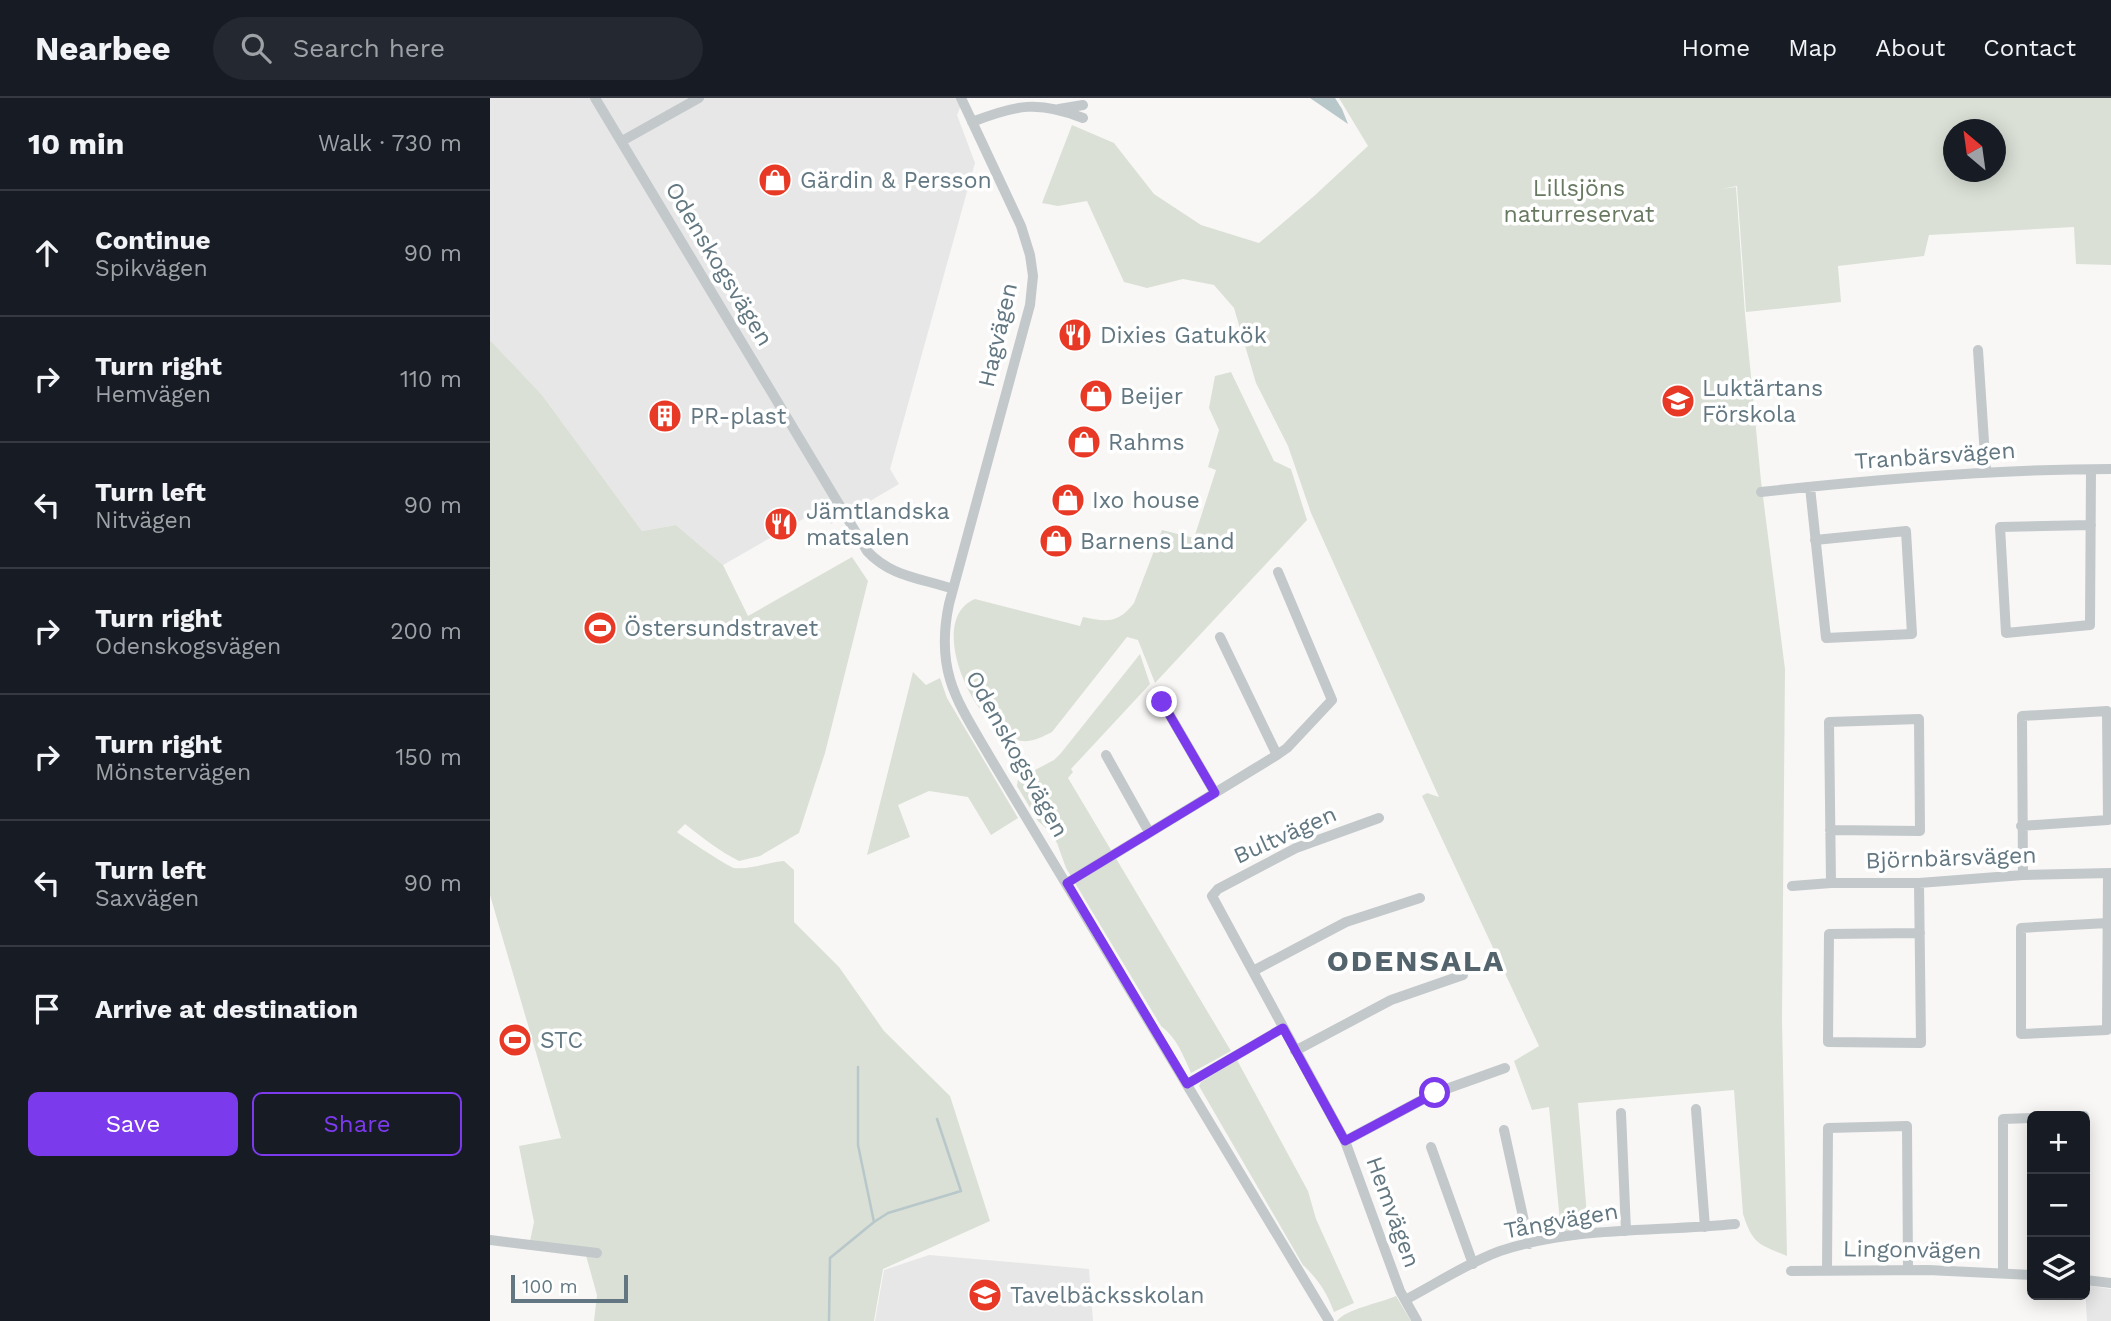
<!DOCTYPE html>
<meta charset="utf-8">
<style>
:root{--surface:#171b24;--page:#242831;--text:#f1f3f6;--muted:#9ea1a6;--line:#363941;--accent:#7c3aed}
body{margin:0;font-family:"Work Sans",sans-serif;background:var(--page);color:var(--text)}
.controls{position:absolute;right:21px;bottom:21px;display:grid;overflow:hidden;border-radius:10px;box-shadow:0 4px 18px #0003}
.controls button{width:63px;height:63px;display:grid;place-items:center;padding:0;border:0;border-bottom:2px solid var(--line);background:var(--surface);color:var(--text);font:35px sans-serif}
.compass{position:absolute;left:1453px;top:21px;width:63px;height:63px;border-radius:50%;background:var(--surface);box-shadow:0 4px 18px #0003;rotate:331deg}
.scale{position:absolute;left:21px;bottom:18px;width:117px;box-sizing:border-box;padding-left:7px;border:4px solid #627781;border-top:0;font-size:19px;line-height:24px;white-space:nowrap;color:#627781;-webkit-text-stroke:5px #fff;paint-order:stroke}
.stop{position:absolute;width:21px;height:21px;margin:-16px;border:5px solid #7c3aed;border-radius:50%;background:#fff}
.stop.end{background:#7c3aed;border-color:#fff;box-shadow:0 2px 7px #0008}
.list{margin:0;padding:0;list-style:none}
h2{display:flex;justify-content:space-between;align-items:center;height:91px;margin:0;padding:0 28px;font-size:30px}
h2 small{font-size:23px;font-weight:400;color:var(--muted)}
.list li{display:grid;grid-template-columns:46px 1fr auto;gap:21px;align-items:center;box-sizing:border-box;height:126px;padding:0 28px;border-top:2px solid var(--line)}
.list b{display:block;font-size:26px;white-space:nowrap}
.list p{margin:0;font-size:23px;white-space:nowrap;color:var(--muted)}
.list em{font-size:23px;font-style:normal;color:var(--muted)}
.actions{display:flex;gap:14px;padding:21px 28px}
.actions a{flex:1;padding:16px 0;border:2px solid var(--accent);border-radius:10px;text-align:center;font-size:24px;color:var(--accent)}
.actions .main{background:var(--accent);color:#fff}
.icon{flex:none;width:38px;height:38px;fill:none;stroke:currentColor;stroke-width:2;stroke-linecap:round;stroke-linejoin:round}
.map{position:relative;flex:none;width:1621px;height:1223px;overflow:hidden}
header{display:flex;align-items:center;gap:42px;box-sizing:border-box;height:98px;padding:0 35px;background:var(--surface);border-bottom:2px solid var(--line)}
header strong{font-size:33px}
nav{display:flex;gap:38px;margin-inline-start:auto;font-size:24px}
.search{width:490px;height:63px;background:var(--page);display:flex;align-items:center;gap:18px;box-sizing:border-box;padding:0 24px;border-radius:38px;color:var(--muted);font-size:26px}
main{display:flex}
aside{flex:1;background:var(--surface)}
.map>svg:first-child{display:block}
.built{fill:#e6e7e6}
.green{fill:#dae0d6;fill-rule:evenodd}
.water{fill:#b8c7c9}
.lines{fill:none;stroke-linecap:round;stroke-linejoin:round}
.stream{stroke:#b8c7c9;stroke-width:2.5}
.minor{stroke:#c3c8cb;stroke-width:10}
.route{stroke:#7c3aed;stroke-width:9}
.labels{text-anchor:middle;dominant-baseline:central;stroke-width:7;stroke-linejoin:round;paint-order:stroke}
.poi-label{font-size:23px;fill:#627781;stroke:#fff;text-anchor:start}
.park-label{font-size:23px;fill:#687961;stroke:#fff}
.street-label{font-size:23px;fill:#627781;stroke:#fff}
.district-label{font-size:30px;font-weight:bold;letter-spacing:2px;fill:#54646c;stroke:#fff}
</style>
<header>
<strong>Nearbee</strong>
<div class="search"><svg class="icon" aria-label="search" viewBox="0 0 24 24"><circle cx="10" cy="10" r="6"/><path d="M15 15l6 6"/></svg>Search here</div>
<nav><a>Home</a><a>Map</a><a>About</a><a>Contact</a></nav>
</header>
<main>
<aside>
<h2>10 min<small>Walk · 730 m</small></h2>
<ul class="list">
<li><svg class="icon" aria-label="ahead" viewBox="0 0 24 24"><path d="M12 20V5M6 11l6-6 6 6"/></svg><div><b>Continue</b><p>Spikvägen</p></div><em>90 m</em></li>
<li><svg class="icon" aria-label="right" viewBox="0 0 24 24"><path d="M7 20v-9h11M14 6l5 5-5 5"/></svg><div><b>Turn right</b><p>Hemvägen</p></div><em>110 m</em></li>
<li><svg class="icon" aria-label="left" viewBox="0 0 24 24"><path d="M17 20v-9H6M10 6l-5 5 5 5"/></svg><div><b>Turn left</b><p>Nitvägen</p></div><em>90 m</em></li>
<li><svg class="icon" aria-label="right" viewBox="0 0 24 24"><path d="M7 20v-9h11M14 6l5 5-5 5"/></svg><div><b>Turn right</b><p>Odenskogsvägen</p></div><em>200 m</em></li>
<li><svg class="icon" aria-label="right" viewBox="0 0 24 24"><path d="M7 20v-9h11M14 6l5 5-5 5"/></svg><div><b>Turn right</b><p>Mönstervägen</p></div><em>150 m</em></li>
<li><svg class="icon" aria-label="left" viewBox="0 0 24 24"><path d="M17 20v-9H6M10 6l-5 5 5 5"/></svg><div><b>Turn left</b><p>Saxvägen</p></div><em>90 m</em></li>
<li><svg class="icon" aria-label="arrive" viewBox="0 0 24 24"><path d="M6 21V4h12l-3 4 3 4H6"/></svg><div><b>Arrive at destination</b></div></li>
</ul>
<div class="actions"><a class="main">Save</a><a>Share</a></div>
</aside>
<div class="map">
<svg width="1621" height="1223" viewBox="0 0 1621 1223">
<rect width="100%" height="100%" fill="#f8f7f5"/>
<path class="built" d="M 0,0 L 474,0 L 467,17 L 485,65 L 400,371 L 409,386 L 341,426 L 332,410 L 233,467 L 186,427 L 152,433 L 52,297 L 0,242 Z
M 439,1157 L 599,1171 L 603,1223 L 385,1223 L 394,1172 Z
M 1595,1187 L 1621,1191 L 1621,1223 L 1597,1223 Z"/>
<path class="green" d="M 849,0 L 1621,0 L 1621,167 L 1586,166 L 1584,129 L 1439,137 L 1434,158 L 1348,168 L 1351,204 L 1256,214 L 1247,88 L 1231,91 L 1246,89 L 1255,216 L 1271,383 L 1295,571 L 1292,922 L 1297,1158 C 1269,1146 1263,1147 1253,1116 L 1244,992 L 1088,1005 L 1098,1131 L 1071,1134 L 1059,1009 L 1042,1012 L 1024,963 L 1049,948 L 932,698 L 937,695 L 949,699 L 821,415 L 798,348 L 766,285 L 744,210 L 724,187 L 693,181 L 657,190 L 634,184 L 597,103 L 568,108 L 552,105 L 582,27 L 624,45 L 664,96 L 711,127 L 769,145 L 823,99 L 878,48 ZM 1464,32 L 1506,32 L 1506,74 L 1464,74 Z
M 0,242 L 52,297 L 152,433 L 186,427 L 233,467 L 258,518 L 362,459 L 378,483 L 335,655 L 309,735 L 270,758 L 249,763 C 229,753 213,740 195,726 L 187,734 C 193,739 239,769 244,770 C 260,772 278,764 294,763 L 304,772 L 304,824 L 349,869 L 394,933 L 460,998 L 500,1123 L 393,1171 L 384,1223 L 104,1223 L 107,1197 L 95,1154 L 39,1148 L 44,1124 L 29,1048 L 71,1040 L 0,797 Z
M 741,274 L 784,363 L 801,371 L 817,422 L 665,585 L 648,542 L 637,539 L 562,634 C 552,639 543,644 532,643 C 487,638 433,522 485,501 L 590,528 L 593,519 C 616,524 628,526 644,505 L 672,432 L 704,440 L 726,372 L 718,369 L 729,332 L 719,310 L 725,278 Z
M 650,556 L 660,586 L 581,671 L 583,674 L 578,680 L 741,953 L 701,975 C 693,957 687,940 671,928 L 576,770 L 567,745 L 557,731 L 548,723 L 527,688 L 528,681 L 564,662 L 571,655 Z
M 423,574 L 436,587 L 450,580 L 457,600 L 528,720 L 501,737 L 478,699 L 439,693 L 408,707 L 420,739 L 377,757 Z
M 747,962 L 818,1093 L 826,1121 L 864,1205 L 844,1214 C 837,1195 828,1181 813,1167 L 709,988 L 711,984 Z
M 906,1198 L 921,1223 L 847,1223 C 856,1211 890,1205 906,1198 Z"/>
<path class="water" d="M 820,0 L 845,0 L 852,11 L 858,26 Z"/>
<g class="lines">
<path class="stream" d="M 368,969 L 368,1047 L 384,1124
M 339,1223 L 340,1160 L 384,1124 L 398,1115 L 471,1093 L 447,1021"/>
<path class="minor" d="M 105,0 L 377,453 C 401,479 431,480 463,491
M 471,0 L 531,128 L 540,157 L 543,178 L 540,207 L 459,506 C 444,577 470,607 504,666 L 839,1223
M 569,11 L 593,7
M 482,24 C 526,7 548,2 593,20
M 132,43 L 209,0
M 1488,252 L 1496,374
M 1601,372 L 1600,527 L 1516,535 L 1510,429 L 1601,427
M 1320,389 L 1336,540 L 1422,536 L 1416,433 L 1325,442
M 1271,394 C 1388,381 1504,371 1621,371
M 730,539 L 787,657
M 671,602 L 725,695
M 616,657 L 659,734
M 889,720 L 806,750 L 728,791 L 722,798 L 855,1043 L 910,1193 L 927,1223
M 1531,728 L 1618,722 L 1617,613 L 1532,618 L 1533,777
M 1340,732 L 1430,733 L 1429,621 L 1339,624 L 1341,785
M 577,785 L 787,657 L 797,650 L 842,602 L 788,474
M 1429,785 L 1431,945 L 1338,944 L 1339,836 L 1430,835
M 1302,788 L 1341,785 L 1429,785 L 1533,777 L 1621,775
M 1617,825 L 1531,830 L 1531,936 L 1617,932 L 1618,776
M 763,873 L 856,824 L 930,800
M 805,953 L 901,902 L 973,877
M 697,986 L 793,930
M 1206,1011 L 1215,1129
M 1131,1015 L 1136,1133
M 1577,1018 L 1594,1018
M 1014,1032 L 1039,1146
M 855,1043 L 945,995 L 1015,970
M 941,1049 L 983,1166
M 0,1142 L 107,1155
M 1337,1172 L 1338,1030 L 1417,1028 L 1418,1172
M 1301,1173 L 1438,1172 L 1542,1177
M 1513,1175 L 1513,1021 L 1542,1020
M 1595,1182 L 1621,1185
M 915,1202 C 946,1186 977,1165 1010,1153 C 1085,1128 1167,1134 1245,1126"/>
</g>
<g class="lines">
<path class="route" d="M 672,604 L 725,695 L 577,785 L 697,986 L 793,930 L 855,1043 L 945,995"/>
</g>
<defs>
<symbol id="shop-disc" viewBox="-11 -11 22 22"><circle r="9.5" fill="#e73925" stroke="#fff"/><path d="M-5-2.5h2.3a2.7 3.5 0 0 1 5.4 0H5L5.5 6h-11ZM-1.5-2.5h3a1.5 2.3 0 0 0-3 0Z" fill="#fff"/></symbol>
<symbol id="restaurant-disc" viewBox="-11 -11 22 22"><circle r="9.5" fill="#e73925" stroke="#fff"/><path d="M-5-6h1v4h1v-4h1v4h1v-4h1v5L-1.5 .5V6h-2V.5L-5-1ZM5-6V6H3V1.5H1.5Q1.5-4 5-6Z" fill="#fff"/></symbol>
<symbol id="school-disc" viewBox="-11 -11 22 22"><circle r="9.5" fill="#e73925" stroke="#fff"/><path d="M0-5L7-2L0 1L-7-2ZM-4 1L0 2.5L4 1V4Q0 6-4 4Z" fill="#fff"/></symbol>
<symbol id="building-disc" viewBox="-11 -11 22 22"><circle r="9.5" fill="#e73925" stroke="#fff"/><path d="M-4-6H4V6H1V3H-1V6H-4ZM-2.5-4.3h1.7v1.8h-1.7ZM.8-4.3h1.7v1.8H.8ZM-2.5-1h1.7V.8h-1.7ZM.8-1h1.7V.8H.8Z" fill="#fff"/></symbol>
<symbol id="stadium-disc" viewBox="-11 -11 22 22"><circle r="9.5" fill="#e73925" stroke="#fff"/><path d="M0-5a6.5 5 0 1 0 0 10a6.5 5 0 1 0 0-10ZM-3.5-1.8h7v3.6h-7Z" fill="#fff"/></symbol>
</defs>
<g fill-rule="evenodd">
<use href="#shop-disc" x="266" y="63" width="38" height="38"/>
<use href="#restaurant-disc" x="566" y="218" width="38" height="38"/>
<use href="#shop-disc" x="587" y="279" width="38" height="38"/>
<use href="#school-disc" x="1169" y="284" width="38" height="38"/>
<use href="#building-disc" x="156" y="299" width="38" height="38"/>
<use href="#shop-disc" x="575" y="325" width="38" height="38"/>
<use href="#shop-disc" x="559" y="383" width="38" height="38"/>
<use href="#restaurant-disc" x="272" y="407" width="38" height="38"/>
<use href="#shop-disc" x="547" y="424" width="38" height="38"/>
<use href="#stadium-disc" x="91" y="511" width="38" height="38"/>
<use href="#stadium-disc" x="6" y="923" width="38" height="38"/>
<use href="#school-disc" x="476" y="1178" width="38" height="38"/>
</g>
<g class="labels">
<g class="poi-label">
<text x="310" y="82">Gärdin &amp; Persson</text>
<text x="610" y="237">Dixies Gatukök</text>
<text x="1212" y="290">Luktärtans<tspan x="1212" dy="26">Förskola</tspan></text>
<text x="630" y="298">Beijer</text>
<text x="200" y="318">PR-plast</text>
<text x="618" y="344">Rahms</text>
<text x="602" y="402">Ixo house</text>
<text x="316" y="413">Jämtlandska<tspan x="316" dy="26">matsalen</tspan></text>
<text x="590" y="443">Barnens Land</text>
<text x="134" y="530">Östersundstravet</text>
<text x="50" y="942">STC</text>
<text x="520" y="1197">Tavelbäcksskolan</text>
</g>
<g class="park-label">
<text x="1089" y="90">Lillsjöns<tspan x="1089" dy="26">naturreservat</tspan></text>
</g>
<g class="street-label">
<text transform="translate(229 166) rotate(59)">Odenskogsvägen</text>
<text transform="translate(508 237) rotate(-77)">Hagvägen</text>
<text transform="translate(1445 358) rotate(-4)">Tranbärsvägen</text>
<text transform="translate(527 656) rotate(61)">Odenskogsvägen</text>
<text transform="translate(795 737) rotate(-24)">Bultvägen</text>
<text transform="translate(1461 760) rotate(-2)">Björnbärsvägen</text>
<text transform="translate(903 1114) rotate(70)">Hemvägen</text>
<text transform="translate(1071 1123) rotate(-10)">Tångvägen</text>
<text transform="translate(1422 1152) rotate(1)">Lingonvägen</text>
</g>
<g class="district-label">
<text x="926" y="862">ODENSALA</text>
</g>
</g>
</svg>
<div class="controls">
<button>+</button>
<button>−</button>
<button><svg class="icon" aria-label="layers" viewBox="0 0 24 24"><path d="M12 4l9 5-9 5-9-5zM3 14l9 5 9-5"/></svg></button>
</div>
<svg class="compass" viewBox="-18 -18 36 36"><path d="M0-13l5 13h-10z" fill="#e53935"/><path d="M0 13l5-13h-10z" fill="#9ea1a6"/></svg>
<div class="scale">100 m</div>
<div class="stop" style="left:945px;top:995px"></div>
<div class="stop end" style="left:672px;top:604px"></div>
</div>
</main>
